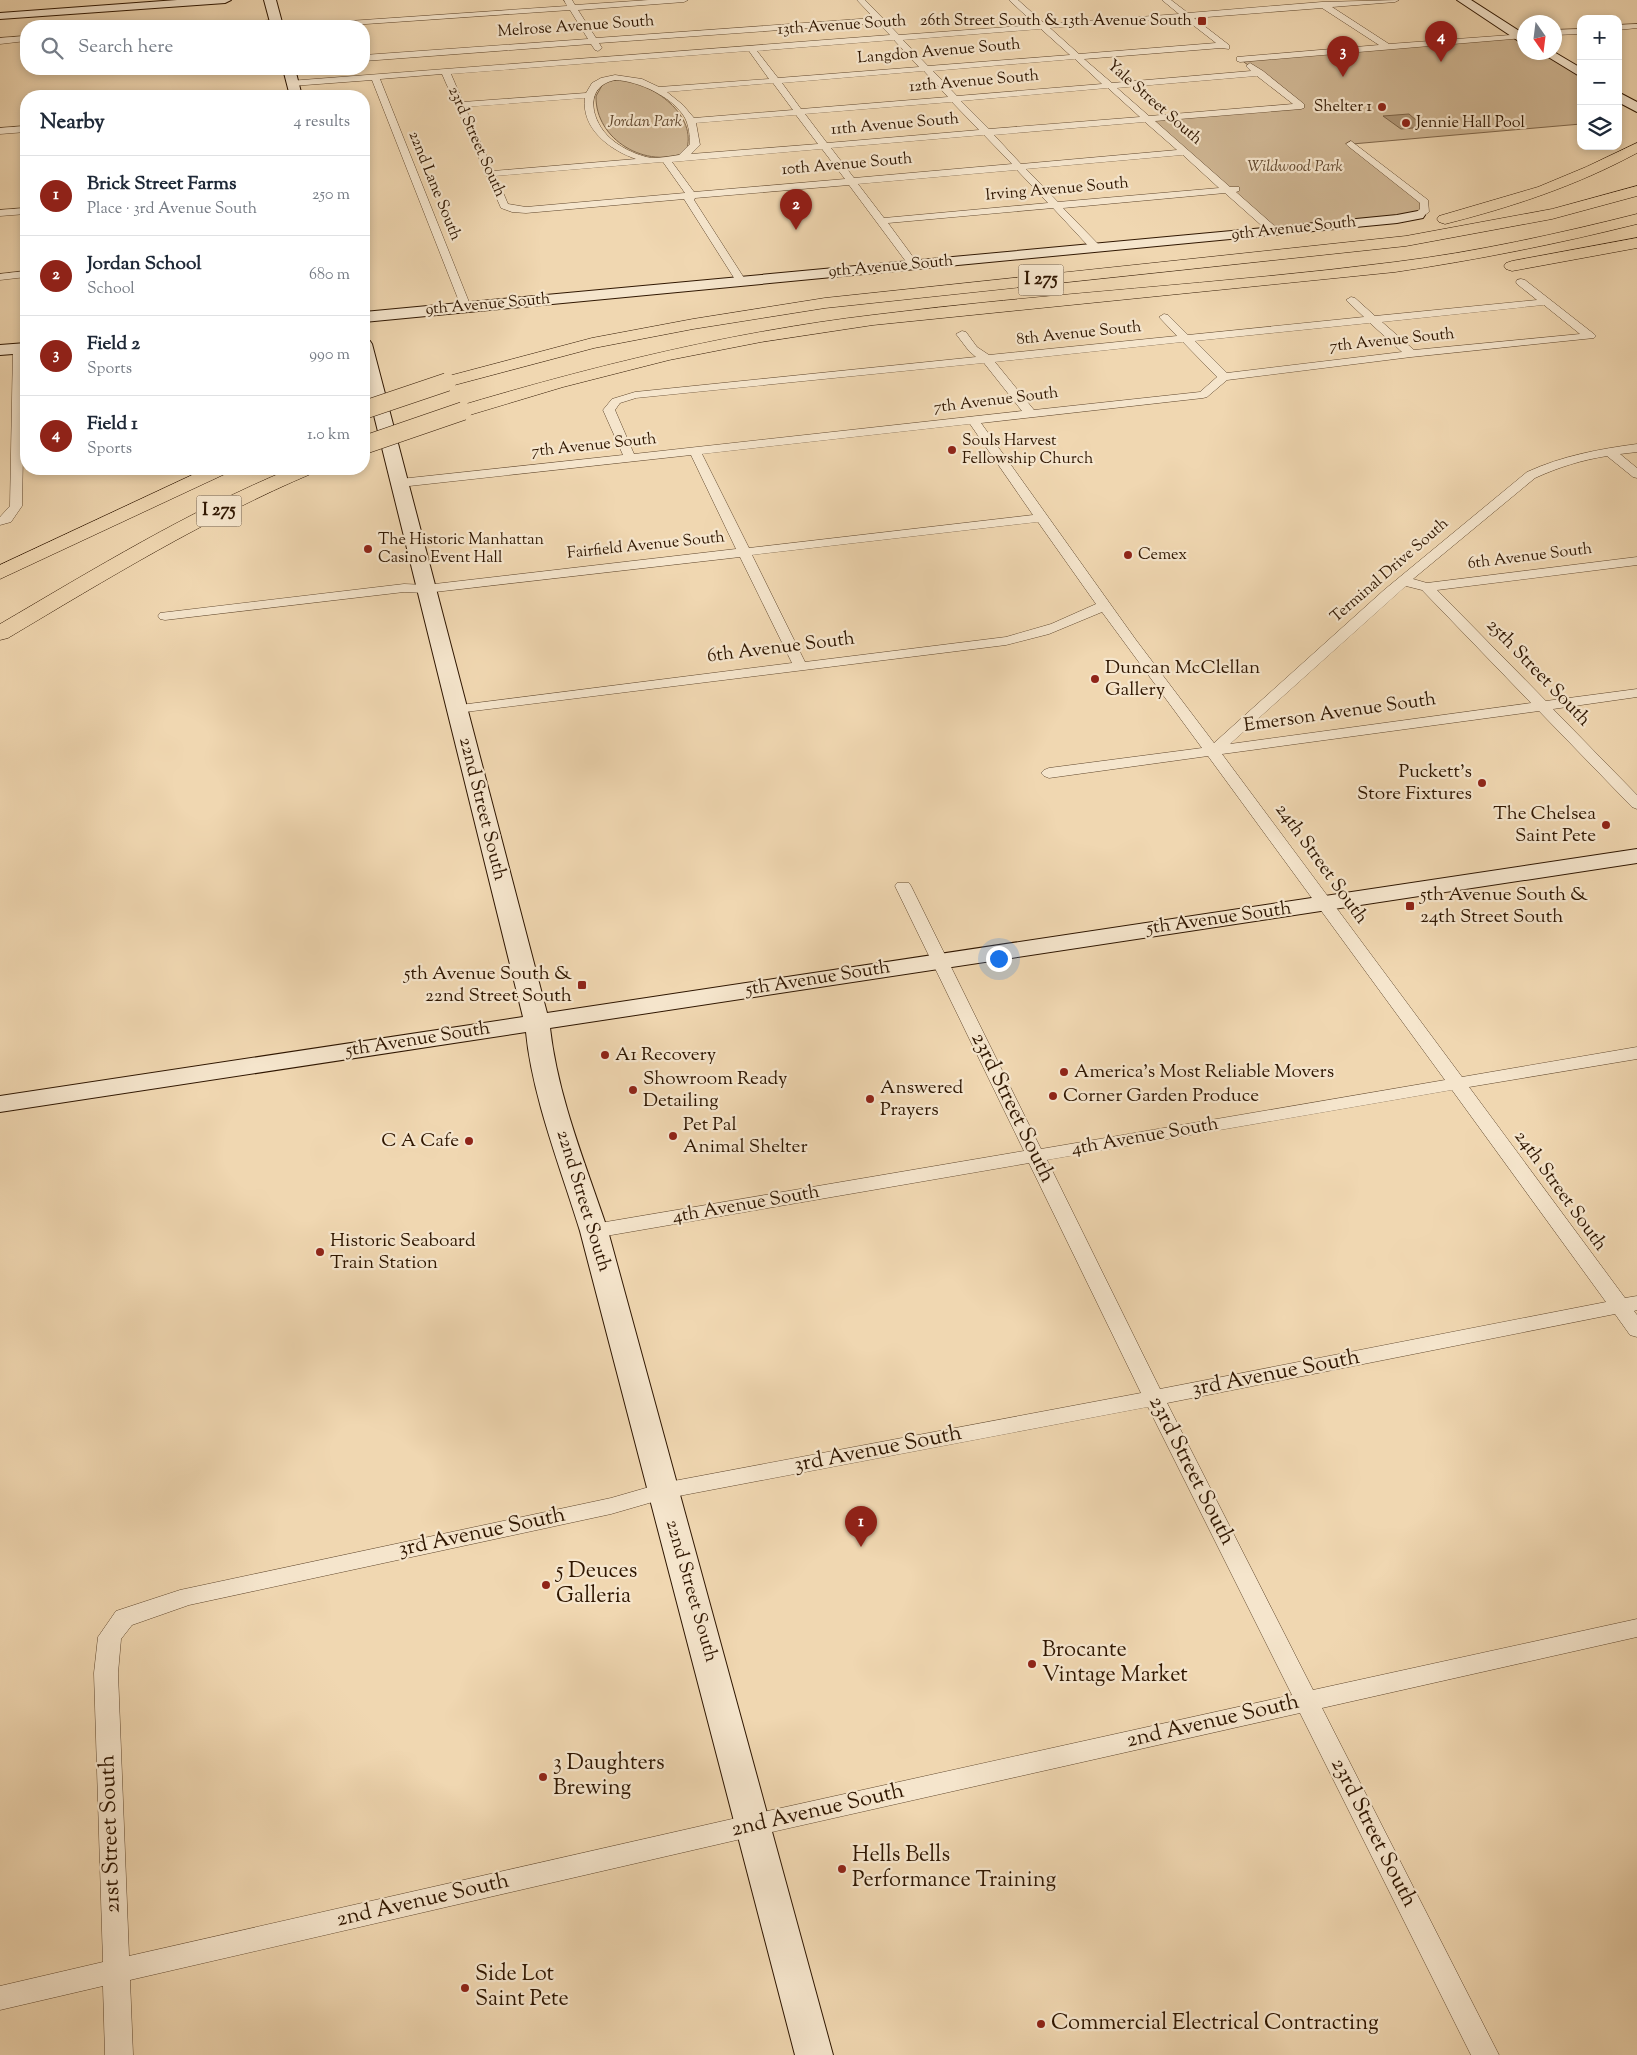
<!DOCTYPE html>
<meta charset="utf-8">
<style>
:root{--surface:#fff;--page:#f6f6f7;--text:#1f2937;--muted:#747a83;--line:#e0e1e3;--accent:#8f2418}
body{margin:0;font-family:"Sorts Mill Goudy",serif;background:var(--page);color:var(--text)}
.controls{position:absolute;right:15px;top:15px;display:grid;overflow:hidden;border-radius:10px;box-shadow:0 2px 8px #0003}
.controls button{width:45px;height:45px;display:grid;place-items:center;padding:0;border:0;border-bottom:1px solid var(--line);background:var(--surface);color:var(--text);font:25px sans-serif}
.compass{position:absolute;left:1517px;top:15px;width:45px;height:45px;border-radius:50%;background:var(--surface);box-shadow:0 2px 8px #0003;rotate:166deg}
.you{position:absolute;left:998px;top:958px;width:18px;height:18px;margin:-12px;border:4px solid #fff;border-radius:50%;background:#1a73e8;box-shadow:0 0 0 8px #1a73e833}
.badge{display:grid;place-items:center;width:32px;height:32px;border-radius:50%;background:var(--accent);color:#fff;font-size:16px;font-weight:700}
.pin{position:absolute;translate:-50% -41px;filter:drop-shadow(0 1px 2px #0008)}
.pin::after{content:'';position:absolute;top:26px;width:18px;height:15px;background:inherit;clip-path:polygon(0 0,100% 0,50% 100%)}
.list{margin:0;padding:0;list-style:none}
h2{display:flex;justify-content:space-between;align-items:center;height:65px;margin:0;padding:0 20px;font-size:21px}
h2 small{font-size:16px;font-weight:400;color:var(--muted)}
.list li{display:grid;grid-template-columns:32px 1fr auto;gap:15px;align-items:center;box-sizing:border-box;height:80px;padding:0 20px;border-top:1px solid var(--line)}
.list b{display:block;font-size:19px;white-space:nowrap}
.list p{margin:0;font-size:16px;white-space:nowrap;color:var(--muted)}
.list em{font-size:16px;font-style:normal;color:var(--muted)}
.icon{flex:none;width:28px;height:28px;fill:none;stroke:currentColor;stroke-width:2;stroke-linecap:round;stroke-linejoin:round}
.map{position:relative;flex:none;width:1637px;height:2055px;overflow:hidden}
.search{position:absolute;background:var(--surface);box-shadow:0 2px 8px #0003;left:20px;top:20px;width:350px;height:55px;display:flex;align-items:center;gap:12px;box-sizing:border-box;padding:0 18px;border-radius:20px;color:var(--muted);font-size:19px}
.panel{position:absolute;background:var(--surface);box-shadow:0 2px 8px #0003;left:20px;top:90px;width:350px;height:385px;border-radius:20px}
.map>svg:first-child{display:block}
.green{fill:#cfb693;stroke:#7f664a}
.water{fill:#ae9575;stroke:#7b6246}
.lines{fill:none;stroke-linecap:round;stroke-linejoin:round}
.street-casing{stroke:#5f462c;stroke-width:1}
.secondary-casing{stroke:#2f1600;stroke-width:2}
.highway-casing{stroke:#2f1600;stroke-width:1}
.street{fill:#f5e5cc;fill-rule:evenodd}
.secondary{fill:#f5e5cc;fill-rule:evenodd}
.highway{fill:#f0d7b1;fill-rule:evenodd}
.highway-bridge-casing{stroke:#2f1600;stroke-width:19;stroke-linecap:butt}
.highway-bridge{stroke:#f0d7b1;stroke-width:18}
.poi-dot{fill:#8f2418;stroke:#f5e5cc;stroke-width:2}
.labels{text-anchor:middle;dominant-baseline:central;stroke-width:4.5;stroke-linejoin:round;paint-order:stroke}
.far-poi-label{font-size:16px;fill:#2f1600;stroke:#f5e5cc;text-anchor:start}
.far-street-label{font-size:16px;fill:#2f1600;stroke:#f5e5cc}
.far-park-label{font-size:16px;font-style:italic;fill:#5f462c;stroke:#f5e5cc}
.shield{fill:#f5e5cc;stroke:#6a543d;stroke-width:1}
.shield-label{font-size:18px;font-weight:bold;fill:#2f1600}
.street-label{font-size:19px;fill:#2f1600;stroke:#f5e5cc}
.poi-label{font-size:19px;fill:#2f1600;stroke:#f5e5cc;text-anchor:start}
.near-street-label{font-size:22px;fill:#2f1600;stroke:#f5e5cc}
.near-poi-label{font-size:22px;fill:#2f1600;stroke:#f5e5cc;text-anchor:start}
</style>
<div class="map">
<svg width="1637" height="2055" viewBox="0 0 1637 2055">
<rect width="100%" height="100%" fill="#f0d7b1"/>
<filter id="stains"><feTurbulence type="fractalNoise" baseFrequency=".004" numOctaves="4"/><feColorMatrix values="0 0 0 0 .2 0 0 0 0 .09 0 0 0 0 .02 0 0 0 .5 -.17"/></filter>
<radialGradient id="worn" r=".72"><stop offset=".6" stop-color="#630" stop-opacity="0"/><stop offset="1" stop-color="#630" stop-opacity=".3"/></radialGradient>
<path class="green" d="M 1520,37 L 1524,39 L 1524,52 L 1546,53 L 1581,73 L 1581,124 L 1352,144 L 1425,202 L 1421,213 L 1274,231 L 1147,119 L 1301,105 L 1240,59 Z
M 621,79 C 652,84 699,114 686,152 C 647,170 595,140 596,96 L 604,82 Z"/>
<path class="water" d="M 1409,114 L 1424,127 L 1401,129 L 1383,116 Z"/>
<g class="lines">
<defs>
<path id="street" d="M 564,0 L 572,0 L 575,5 L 649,0 L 688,0 L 684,2 L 578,10 L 596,38 L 874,18 L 857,0 L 865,0 L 899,35 L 1036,25 L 1009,0 L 1018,0 L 1045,24 L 1179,14 L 1162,0 L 1171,0 L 1188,13 L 1322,2 L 1399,0 L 1395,2 L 1332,7 L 1389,44 L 1524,34 L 1524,38 L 1240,62 L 1237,61 L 1237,57 L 1379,45 L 1322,8 L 1194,18 L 1229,45 L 1229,49 L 1221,48 L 1084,59 L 1112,83 L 1251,71 L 1246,66 L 1250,63 L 1263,71 L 1304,104 L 1304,108 L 1301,109 L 1155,121 L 1230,187 L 1239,187 L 1239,191 L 1236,192 L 1278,229 L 1278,233 L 1270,233 L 1225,193 L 1063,208 L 1100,246 L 1101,248 L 1096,251 L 1092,250 L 1053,208 L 888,223 L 919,265 L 914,268 L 910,267 L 849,185 L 695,198 L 694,200 L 746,281 L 741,284 L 736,281 L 684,199 L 526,213 L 512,212 L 501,208 L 442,74 L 380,79 L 471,307 L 466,310 L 462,309 L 372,80 L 292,86 L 288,83 L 289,81 L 890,35 L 878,23 L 599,43 L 602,48 L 598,51 L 595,50 L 591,44 L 364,61 L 364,55 L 588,39 L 570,10 L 337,26 L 301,26 L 305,24 L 567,6 ZM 1184,18 L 1216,43 L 1079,54 L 1050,28 ZM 1041,29 L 1070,55 L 928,66 L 903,40 ZM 894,40 L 919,67 L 778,78 L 757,51 ZM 749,51 L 769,79 L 659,87 L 642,79 L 615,75 L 601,78 L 592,83 L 586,93 L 463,102 L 451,74 ZM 1075,59 L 1102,84 L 957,96 L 933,71 ZM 924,71 L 948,97 L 801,109 L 782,83 ZM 1257,76 L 1293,104 L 1149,116 L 1117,88 ZM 615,80 C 639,81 673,97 685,118 C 689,126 690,136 690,144 L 679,155 C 671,156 661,158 652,158 C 637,156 617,146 607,135 C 590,117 585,86 615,80 ZM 773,83 L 793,110 L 694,118 L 683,105 L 667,92 ZM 1108,88 L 1140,117 L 989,129 L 961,101 ZM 585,98 C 581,129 610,150 636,159 L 493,171 L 465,107 ZM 952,102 L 979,130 L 827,143 L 805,114 ZM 796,115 L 818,144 L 691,154 L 700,145 L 696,123 ZM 1145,122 L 1177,150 L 1021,164 L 994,135 ZM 984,135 L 1012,164 L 854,178 L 831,148 ZM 822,149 L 845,179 L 694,192 L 672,162 ZM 1183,155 L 1219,188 L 1058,202 L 1026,169 ZM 663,162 L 685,193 L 526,207 L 508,204 L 496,176 ZM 1017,170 L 1048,203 L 884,218 L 858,184 Z
M 276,20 L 280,22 L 279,24 L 247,26 L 206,26 L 210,24 Z
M 1637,24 L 1637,28 L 1618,30 L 1618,25 Z
M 1581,29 L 1581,34 L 1554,35 L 1554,30 Z
M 26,36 L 26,41 L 0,44 L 0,38 Z
M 26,126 L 26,132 L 0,134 L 0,128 Z
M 1351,141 L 1428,200 L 1429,212 L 1422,217 L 1414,217 L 1413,215 L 1420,209 L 1420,203 L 1348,146 L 1346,144 Z
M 26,208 L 26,214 L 0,216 L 0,210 Z
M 26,271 L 26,277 L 0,280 L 0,274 Z
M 1521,279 L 1525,280 L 1594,334 L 1596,336 L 1594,338 L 1411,357 L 1227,380 L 1207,397 L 1203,398 L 981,423 L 1136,640 L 1214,743 L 1384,590 L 1527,472 C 1562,456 1599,449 1637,444 L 1637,452 L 1620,454 L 1637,468 L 1637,478 L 1633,477 L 1607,456 C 1582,460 1559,467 1535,478 L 1413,579 L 1427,583 L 1637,557 L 1637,565 L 1437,590 L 1546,701 L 1637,689 L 1637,697 L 1553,709 L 1637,795 L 1637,809 L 1632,807 L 1539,711 L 1222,754 L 1462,1077 L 1637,1047 L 1637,1059 L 1469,1087 L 1625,1298 L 1637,1296 L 1637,1310 L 1634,1311 L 1637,1315 L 1637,1337 L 1630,1335 L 1615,1314 L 1167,1403 L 1313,1690 L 1637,1619 L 1637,1637 L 1322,1708 L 1499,2055 L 1471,2055 L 1300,1713 L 754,1836 L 130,1980 L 133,2055 L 105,2055 L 103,1986 L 0,2010 L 0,1986 L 103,1962 L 94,1673 L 98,1637 L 116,1611 L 180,1590 L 611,1498 L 663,1483 L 1141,1393 L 1029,1163 L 594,1238 L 587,1236 L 584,1231 L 587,1226 L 594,1224 L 1024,1151 L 895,886 L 897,883 L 909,883 L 911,886 L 1041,1149 L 1445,1080 L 1208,756 L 1049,778 L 1044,776 L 1041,773 L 1044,770 L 1049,768 L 1202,748 L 1102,612 L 1049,634 L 1006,645 L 457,713 L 452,712 L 450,709 L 452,706 L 792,663 L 740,557 L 426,593 L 404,592 L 165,620 L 160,619 L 158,616 L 160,613 L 404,584 L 426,585 L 736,549 L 691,455 L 400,487 L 394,483 L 400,479 L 623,455 L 603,410 L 612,399 L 635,392 L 976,357 L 969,351 L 956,334 L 962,331 L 966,332 L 977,347 L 989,355 L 1177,336 L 1159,317 L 1164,314 L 1168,315 L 1188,335 L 1364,317 L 1346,300 L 1351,297 L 1355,298 L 1375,316 L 1537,300 L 1517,284 L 1516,282 L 1517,280 ZM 1544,305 L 1580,334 L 1414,350 L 1382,322 ZM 1370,323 L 1402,352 L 1227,373 L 1195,341 ZM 1183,342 L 1217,377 L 1200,392 L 1034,410 L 995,362 ZM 984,363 L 1022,411 L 634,454 L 615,410 L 620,403 L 636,398 ZM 970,424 L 1033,515 L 749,548 L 702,454 ZM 1038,522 L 1096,604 L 1051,624 L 1006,637 L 805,662 L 752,555 ZM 1406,586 L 1422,590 L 1531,703 L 1230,744 ZM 1452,1090 L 1606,1302 L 1160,1389 L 1047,1160 ZM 1148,1407 L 1292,1695 L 754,1814 L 129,1956 L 118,1673 L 121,1639 L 132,1625 L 189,1605 L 611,1514 L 663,1499 Z
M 19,345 L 25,348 L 22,506 L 11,522 L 0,525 L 0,517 L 10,506 L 13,348 Z"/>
<path id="secondary" d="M 177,0 L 231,0 L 225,3 L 0,19 L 0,13 Z
M 264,0 L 276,0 L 283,26 L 271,26 Z
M 1457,0 L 1471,0 L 1524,34 L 1524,42 L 1520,42 Z
M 1540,52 L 1554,52 L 1581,68 L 1581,77 Z
M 283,69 L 295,69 L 302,96 L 290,96 Z
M 1618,92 L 1637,102 L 1637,112 L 1618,102 Z
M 1418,211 L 1423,212 L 1425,215 L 1423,218 L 1397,223 L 364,322 L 364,312 L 1274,227 L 1397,215 Z
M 364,339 L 370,341 L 372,344 L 547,1013 L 1637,849 L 1637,863 L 550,1028 C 558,1098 586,1165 608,1231 L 833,2055 L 795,2055 L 580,1231 C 561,1169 532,1096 526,1032 L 0,1112 L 0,1096 L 523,1017 L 364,375 Z
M 26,343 L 26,353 L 0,355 L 0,345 Z"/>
<path id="highway" d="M 1637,143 L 1637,153 C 1576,186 1512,207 1445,224 L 1439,222 L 1437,219 L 1439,216 L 1538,187 L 1586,167 Z
M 1637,186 L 1637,196 L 1552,219 L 1406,246 L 825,308 L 693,329 L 594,348 L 447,387 L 441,386 L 438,382 L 441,378 L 592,338 L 693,319 L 825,298 L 1406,236 L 1552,209 Z
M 1637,214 L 1637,224 C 1557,244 1476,260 1395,272 L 873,325 L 761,342 L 669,360 L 563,387 L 463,417 L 456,415 L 454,411 L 456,407 C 593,366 731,332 873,315 C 1047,293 1222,284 1395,262 C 1476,252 1557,234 1637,214 Z
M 1637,238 L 1637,248 L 1512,271 L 1506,269 L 1504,266 L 1506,263 L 1512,261 Z
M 205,469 L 230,469 L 227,473 L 0,579 L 0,565 Z
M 290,469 L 316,469 L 313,473 C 207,518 107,579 8,638 L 0,640 L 0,624 C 94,569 189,511 290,469 Z"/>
</defs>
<use href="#street" class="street-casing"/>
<use href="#secondary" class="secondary-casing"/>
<use href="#highway" class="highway-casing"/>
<use href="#street" class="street"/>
<use href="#secondary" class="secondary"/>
<use href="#highway" class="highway"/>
<defs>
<path id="highway-bridge" d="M 364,410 L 447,382
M 364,445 L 463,411"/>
</defs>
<use href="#highway-bridge" class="highway-bridge-casing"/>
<use href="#highway-bridge" class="highway-bridge"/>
</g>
<g class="poi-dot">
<rect x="1197" y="16" width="10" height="10" rx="2.5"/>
<circle cx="1382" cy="107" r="5"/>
<circle cx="1406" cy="123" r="5"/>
<circle cx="952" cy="450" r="5"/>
<circle cx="368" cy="549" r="5"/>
<circle cx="1128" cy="555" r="5"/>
<circle cx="1095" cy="679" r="5"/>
<circle cx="1482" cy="783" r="5"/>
<circle cx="1606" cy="825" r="5"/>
<rect x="1405" y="901" width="10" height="10" rx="2.5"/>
<rect x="577" y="980" width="10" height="10" rx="2.5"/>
<circle cx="605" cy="1055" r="5"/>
<circle cx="1064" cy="1072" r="5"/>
<circle cx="633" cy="1090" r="5"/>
<circle cx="1053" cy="1096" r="5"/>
<circle cx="870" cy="1099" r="5"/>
<circle cx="673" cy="1136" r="5"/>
<circle cx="469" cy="1141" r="5"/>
<circle cx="320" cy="1252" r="5"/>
<circle cx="546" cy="1585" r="5"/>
<circle cx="1032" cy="1664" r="5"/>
<circle cx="543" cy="1777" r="5"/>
<circle cx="842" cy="1869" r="5"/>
<circle cx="465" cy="1988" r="5"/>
<circle cx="1041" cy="2024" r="5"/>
</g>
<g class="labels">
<g class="far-poi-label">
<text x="1192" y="21" text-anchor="end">26th Street South &amp; 13th Avenue South</text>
<text x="1372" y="107" text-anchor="end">Shelter 1</text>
<text x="1416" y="123">Jennie Hall Pool</text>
<text x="962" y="441">Souls Harvest<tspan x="962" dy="18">Fellowship Church</tspan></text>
<text x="378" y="540">The Historic Manhattan<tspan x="378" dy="18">Casino Event Hall</tspan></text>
<text x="1138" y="555">Cemex</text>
</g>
<g class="far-street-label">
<text transform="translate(842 26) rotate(-4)">13th Avenue South</text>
<text transform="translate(576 27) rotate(-4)">Melrose Avenue South</text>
<text transform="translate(939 52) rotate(-5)">Langdon Avenue South</text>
<text transform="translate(974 82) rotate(-5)">12th Avenue South</text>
<text transform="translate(1154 103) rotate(41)">Yale Street South</text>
<text transform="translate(895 125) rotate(-5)">11th Avenue South</text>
<text transform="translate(476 142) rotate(66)">23rd Street South</text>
<text transform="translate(847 165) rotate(-5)">10th Avenue South</text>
<text transform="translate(434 186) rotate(68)">22nd Lane South</text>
<text transform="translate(1057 190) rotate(-5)">Irving Avenue South</text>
<text transform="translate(1294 229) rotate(-6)">9th Avenue South</text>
<text transform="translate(891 267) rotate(-5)">9th Avenue South</text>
<text transform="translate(488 305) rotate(-5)">9th Avenue South</text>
<text transform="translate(1079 334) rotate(-6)">8th Avenue South</text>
<text transform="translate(1392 341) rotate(-6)">7th Avenue South</text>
<text transform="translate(996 401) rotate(-7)">7th Avenue South</text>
<text transform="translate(594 446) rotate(-6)">7th Avenue South</text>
<text transform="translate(646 546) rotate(-6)">Fairfield Avenue South</text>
<text transform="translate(1530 557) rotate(-7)">6th Avenue South</text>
<text transform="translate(1390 571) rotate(-41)">Terminal Drive South</text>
</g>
<g class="far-park-label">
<text x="645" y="122">Jordan Park</text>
<text x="1295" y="167">Wildwood Park</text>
</g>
<g class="shield">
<rect x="1018.5" y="264.5" width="45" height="31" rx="4"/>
<rect x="196.5" y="495.5" width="45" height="31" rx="4"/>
</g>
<g class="shield-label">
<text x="1041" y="280">I 275</text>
<text x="219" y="511">I 275</text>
</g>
<g class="street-label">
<text transform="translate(781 648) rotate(-7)">6th Avenue South</text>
<text transform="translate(1538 673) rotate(46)">25th Street South</text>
<text transform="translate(1340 713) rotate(-8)">Emerson Avenue South</text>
<text transform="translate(482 809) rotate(76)">22nd Street South</text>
<text transform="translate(1321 864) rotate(54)">24th Street South</text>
<text transform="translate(1219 919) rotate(-8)">5th Avenue South</text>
<text transform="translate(818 979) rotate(-9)">5th Avenue South</text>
<text transform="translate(418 1040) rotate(-9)">5th Avenue South</text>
<text transform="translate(1145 1137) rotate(-10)">4th Avenue South</text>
<text transform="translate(1560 1191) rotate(54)">24th Street South</text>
<text transform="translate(583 1201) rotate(73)">22nd Street South</text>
<text transform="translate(746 1205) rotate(-10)">4th Avenue South</text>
<text transform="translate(691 1591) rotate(74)">22nd Street South</text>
</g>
<g class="poi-label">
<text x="1105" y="668">Duncan McClellan<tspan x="1105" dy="22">Gallery</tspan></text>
<text x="1472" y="772" text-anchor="end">Puckett's<tspan x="1472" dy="22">Store Fixtures</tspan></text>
<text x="1596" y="814" text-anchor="end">The Chelsea<tspan x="1596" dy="22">Saint Pete</tspan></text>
<text x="1420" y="895">5th Avenue South &amp;<tspan x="1420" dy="22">24th Street South</tspan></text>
<text x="572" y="974" text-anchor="end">5th Avenue South &amp;<tspan x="572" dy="22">22nd Street South</tspan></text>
<text x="615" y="1055">A1 Recovery</text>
<text x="1074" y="1072">America's Most Reliable Movers</text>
<text x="643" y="1079">Showroom Ready<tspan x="643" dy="22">Detailing</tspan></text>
<text x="880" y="1088">Answered<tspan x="880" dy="22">Prayers</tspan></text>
<text x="1063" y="1096">Corner Garden Produce</text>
<text x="683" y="1125">Pet Pal<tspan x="683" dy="22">Animal Shelter</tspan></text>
<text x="459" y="1141" text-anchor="end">C A Cafe</text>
<text x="330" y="1241">Historic Seaboard<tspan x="330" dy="22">Train Station</tspan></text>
</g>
<g class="near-street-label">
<text transform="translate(1012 1108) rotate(64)">23rd Street South</text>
<text transform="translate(1276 1374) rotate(-11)">3rd Avenue South</text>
<text transform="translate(878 1450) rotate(-11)">3rd Avenue South</text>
<text transform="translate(1191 1471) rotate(63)">23rd Street South</text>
<text transform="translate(482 1533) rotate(-12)">3rd Avenue South</text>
<text transform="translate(1213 1722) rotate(-13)">2nd Avenue South</text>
<text transform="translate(818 1811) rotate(-13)">2nd Avenue South</text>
<text transform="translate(1373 1833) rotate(63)">23rd Street South</text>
<text transform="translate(111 1834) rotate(-92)">21st Street South</text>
<text transform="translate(423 1901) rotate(-13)">2nd Avenue South</text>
</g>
<g class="near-poi-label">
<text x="556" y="1572">5 Deuces<tspan x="556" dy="25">Galleria</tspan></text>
<text x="1042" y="1651">Brocante<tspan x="1042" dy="25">Vintage Market</tspan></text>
<text x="553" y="1764">3 Daughters<tspan x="553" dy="25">Brewing</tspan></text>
<text x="852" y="1856">Hells Bells<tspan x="852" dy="25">Performance Training</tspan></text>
<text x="475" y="1975">Side Lot<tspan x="475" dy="25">Saint Pete</tspan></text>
<text x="1051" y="2024">Commercial Electrical Contracting</text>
</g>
</g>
<rect width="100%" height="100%" filter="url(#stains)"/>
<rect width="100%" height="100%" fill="url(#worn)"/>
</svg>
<div class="controls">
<button>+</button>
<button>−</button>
<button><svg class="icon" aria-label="layers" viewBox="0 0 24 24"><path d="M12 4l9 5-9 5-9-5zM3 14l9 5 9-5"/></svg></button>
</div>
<svg class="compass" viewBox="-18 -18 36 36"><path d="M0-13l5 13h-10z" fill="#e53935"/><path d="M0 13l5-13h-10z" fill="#747a83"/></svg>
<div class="you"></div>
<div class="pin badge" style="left:861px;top:1547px">1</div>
<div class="pin badge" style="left:796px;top:230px">2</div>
<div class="pin badge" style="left:1343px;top:77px">3</div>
<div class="pin badge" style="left:1441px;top:62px">4</div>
<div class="search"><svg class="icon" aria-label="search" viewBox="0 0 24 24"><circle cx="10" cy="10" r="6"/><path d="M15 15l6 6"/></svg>Search here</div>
<section class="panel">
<h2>Nearby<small>4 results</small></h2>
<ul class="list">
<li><span class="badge">1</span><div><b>Brick Street Farms</b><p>Place · 3rd Avenue South</p></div><em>250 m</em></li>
<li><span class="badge">2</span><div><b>Jordan School</b><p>School</p></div><em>680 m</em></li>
<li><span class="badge">3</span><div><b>Field 2</b><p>Sports</p></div><em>990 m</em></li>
<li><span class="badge">4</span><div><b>Field 1</b><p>Sports</p></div><em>1.0 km</em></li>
</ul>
</section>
</div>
